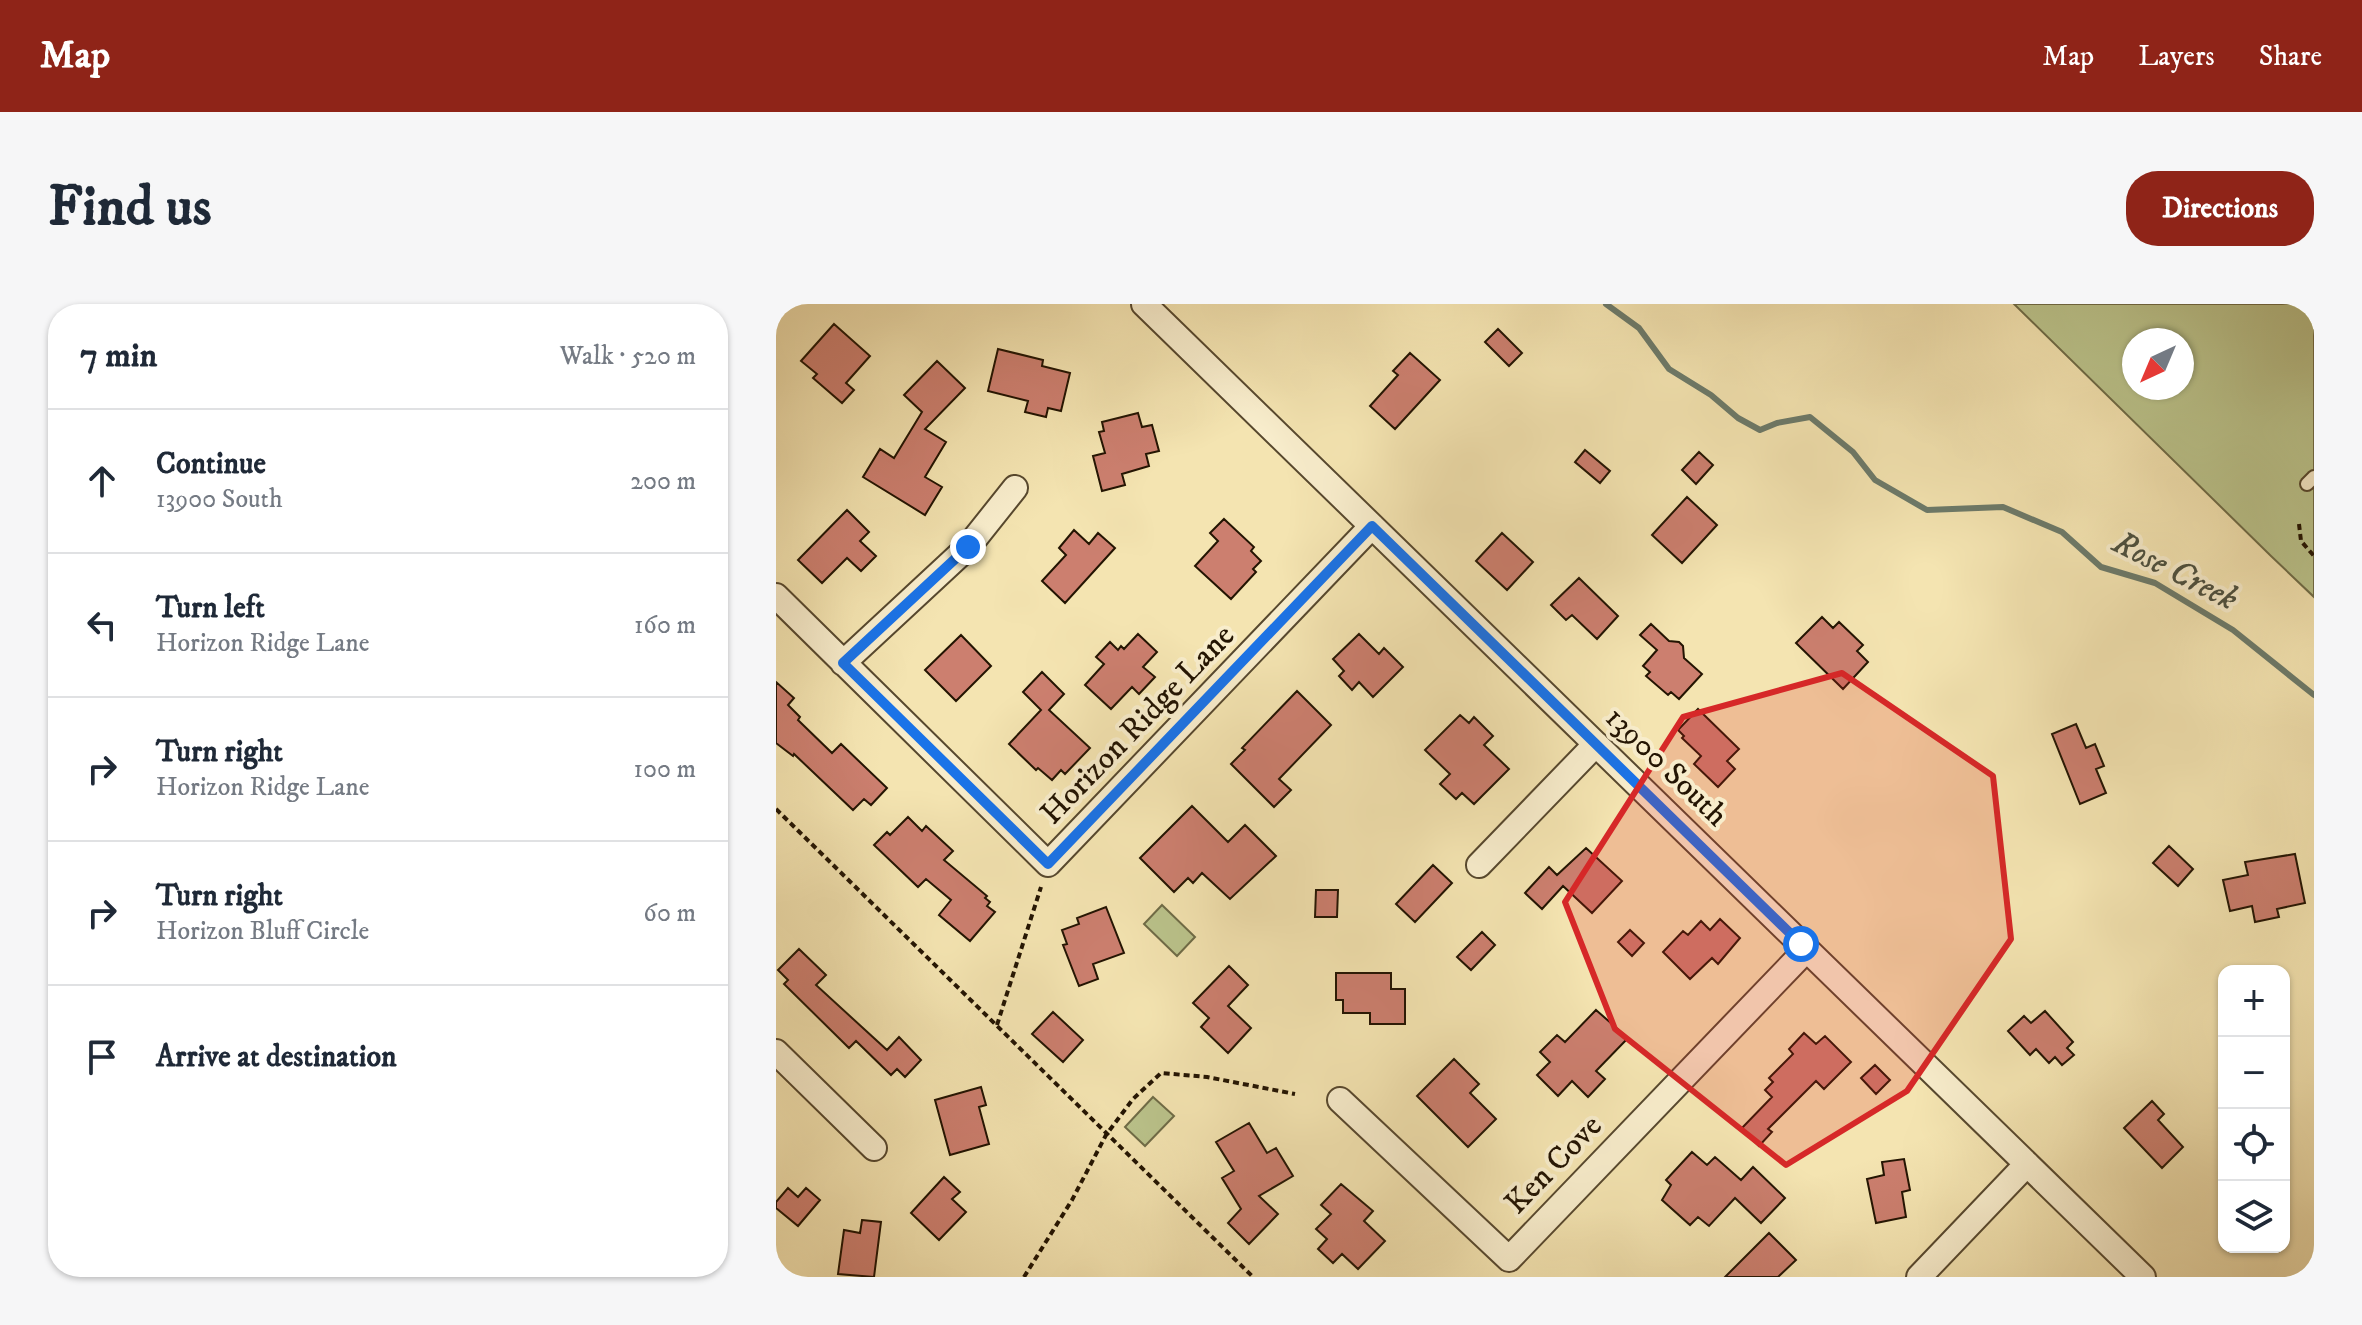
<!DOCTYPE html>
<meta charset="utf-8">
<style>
:root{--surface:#fff;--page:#f6f6f7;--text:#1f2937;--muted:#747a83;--line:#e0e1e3;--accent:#8f2418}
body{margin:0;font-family:"IM FELL DW Pica",serif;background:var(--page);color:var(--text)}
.controls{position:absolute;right:24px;bottom:24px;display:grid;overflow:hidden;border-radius:16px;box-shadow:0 2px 6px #0004}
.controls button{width:72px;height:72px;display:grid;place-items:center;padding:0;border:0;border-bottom:2px solid var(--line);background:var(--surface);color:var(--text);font:40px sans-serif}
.compass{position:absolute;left:1346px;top:24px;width:72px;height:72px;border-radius:50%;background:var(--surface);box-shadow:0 2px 6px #0004;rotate:224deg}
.stop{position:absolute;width:24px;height:24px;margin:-18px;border:6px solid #1a73e8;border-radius:50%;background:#fff}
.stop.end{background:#1a73e8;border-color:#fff;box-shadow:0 2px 8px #0008}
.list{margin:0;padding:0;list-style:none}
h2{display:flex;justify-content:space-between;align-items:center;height:104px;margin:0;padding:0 32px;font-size:34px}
h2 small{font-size:26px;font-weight:400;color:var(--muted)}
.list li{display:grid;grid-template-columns:52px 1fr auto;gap:24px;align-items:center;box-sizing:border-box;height:144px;padding:0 32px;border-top:2px solid var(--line)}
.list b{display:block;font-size:30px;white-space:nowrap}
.list p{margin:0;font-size:26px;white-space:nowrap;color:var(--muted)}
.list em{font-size:26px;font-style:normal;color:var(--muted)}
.icon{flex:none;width:44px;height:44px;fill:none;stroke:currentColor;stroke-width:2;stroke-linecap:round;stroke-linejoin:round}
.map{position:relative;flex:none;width:1538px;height:973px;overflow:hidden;border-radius:32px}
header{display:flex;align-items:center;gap:48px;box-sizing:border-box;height:112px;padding:0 40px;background:var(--accent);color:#fff}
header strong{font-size:38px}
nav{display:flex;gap:44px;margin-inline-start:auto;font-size:28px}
.intro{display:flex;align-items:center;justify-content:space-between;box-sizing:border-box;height:192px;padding:0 48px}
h1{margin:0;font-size:56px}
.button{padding:20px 36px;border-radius:32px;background:var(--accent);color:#fff;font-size:28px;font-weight:700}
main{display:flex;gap:48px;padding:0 48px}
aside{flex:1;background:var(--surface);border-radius:32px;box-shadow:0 2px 6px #0004}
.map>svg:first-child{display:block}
.green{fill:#bbc48c;stroke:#6f6c47;stroke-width:2;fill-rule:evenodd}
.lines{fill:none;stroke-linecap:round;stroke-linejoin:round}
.stream{stroke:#6c7a6a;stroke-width:6}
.building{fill:#cc7f6f;stroke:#231402;stroke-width:2}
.service-casing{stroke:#57482e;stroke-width:16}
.minor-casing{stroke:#57482e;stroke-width:28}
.path{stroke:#231402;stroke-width:4;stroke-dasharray:6 4;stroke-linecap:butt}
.service{stroke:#f8edcc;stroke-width:12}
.minor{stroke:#f8edcc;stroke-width:24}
.route{stroke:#1a73e8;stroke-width:10}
.marked{fill:#d62828;fill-opacity:0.2;stroke:#d62828;stroke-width:6;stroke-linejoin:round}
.labels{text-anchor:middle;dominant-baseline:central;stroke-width:8;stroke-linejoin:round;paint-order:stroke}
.street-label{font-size:32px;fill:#231402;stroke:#f8edcc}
.water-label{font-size:34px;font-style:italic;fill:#4d503f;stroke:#f8edcc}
</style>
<header>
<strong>Map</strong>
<nav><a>Map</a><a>Layers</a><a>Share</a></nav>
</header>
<div class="intro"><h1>Find us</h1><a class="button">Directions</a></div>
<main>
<aside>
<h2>7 min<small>Walk · 520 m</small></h2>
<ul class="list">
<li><svg class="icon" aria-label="ahead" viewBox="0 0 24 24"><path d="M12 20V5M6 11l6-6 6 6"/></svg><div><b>Continue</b><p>13900 South</p></div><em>200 m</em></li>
<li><svg class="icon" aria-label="left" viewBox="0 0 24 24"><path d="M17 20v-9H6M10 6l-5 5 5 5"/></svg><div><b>Turn left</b><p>Horizon Ridge Lane</p></div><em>160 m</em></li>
<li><svg class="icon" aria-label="right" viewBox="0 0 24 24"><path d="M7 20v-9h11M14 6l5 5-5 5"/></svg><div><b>Turn right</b><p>Horizon Ridge Lane</p></div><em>100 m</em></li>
<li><svg class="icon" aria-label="right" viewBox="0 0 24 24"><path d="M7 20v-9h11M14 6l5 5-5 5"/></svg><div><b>Turn right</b><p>Horizon Bluff Circle</p></div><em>60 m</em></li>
<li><svg class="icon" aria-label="arrive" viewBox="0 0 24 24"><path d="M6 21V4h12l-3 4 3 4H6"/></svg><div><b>Arrive at destination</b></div></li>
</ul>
</aside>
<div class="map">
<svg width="1538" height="973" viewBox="0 0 1538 973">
<rect width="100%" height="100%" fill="#f4e4b1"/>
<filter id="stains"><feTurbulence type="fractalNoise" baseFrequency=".0025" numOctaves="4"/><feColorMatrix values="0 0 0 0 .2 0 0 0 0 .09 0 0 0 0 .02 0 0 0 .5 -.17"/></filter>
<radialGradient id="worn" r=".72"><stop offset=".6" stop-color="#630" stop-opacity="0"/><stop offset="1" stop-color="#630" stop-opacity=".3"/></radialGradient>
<path class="green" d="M 1238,0 L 1538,0 L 1538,293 L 1495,252 ZM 1358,36 L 1406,36 L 1406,84 L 1358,84 Z
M 386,601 L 419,633 L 401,652 L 368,620 Z
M 377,793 L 398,812 L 369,842 L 349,823 Z"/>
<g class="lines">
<path class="stream" d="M 830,0 L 863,24 L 893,65 L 935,91 L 962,114 L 984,126 L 1001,119 L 1034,113 L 1077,148 L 1099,176 L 1151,206 L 1227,203 L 1286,228 L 1325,263 L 1379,279 L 1457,326 L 1538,391"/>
</g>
<path class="building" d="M 58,20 L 94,52 L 70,79 L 78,86 L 66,99 L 37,74 L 41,70 L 25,57 Z
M 722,25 L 746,49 L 733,62 L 709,38 Z
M 222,45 L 267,56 L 266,62 L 294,69 L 285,107 L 272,104 L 270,113 L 249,108 L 252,97 L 212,87 Z
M 634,49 L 664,76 L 619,125 L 594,102 L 622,71 L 617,67 Z
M 161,57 L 189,84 L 149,125 L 170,138 L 149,173 L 166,183 L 149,211 L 87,173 L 104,145 L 118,154 L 146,108 L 128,91 Z
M 362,109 L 366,123 L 376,121 L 383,147 L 370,150 L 373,162 L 346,170 L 349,181 L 326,187 L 317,152 L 329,149 L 323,128 L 328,127 L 326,118 Z
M 809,146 L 834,167 L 824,179 L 799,158 Z
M 923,148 L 937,161 L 920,180 L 906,166 Z
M 911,193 L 941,221 L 906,259 L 876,231 Z
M 71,206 L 93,228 L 84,237 L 100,252 L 85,267 L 71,254 L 46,279 L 22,256 Z
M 448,215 L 478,243 L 475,247 L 485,257 L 477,265 L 480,268 L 455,295 L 419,262 L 442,237 L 434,229 Z
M 298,226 L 313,240 L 322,229 L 339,244 L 289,299 L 266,277 L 290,251 L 283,244 Z
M 726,229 L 757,258 L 731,286 L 700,257 Z
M 803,274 L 842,312 L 821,335 L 796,311 L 790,316 L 775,301 Z
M 1046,313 L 1057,324 L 1063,318 L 1087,341 L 1081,347 L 1092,358 L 1067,385 L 1020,339 Z
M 875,320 L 893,337 L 903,338 L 907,342 L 908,354 L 926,370 L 903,395 L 895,388 L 892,391 L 870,372 L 874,368 L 867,362 L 881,346 L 864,331 Z
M 362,330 L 381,348 L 367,363 L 379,373 L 363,390 L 356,383 L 335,405 L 309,381 L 328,360 L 320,353 L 334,338 L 342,346 L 345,342 L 348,345 Z
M 583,330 L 603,350 L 608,344 L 627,363 L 597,393 L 583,378 L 576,386 L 563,372 L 568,367 L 557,355 Z
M 185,331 L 215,362 L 180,397 L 149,366 Z
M 266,368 L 288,390 L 273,406 L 314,444 L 289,470 L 285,466 L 276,476 L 262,464 L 260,466 L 233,440 L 265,406 L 247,388 Z
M 0,378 L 18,394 L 12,401 L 24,413 L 22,416 L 56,449 L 65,440 L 111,484 L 95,501 L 88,495 L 77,506 L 18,450 L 17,452 L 0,439 Z
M 521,387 L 555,421 L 503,475 L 515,486 L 498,503 L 455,460 L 469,446 L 466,444 Z
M 922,405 L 963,445 L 951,457 L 959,465 L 942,483 L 918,460 L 925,452 L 906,434 L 908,432 L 902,426 Z
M 684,411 L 693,419 L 698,413 L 717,432 L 708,441 L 733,465 L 698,500 L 686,489 L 680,495 L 664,480 L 674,470 L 649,446 Z
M 1300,420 L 1310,444 L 1319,440 L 1328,462 L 1320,465 L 1330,489 L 1304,500 L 1276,430 Z
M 416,502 L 452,538 L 469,521 L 500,552 L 454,595 L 426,569 L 417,579 L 412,574 L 398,588 L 364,554 Z
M 132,513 L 146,527 L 150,522 L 177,547 L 168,556 L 211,592 L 209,594 L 214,598 L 211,602 L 219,608 L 194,637 L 163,611 L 175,596 L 150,575 L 142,583 L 98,541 L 111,528 L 114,531 Z
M 1393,542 L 1417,565 L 1402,582 L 1377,559 Z
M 810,544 L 846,577 L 816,609 L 787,582 L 766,605 L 749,589 L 773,563 L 781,571 Z
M 1519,550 L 1529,599 L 1501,605 L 1503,613 L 1479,618 L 1476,602 L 1454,607 L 1447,576 L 1472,571 L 1469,558 Z
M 657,561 L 676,579 L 639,618 L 620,600 Z
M 540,586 L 562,586 L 561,613 L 539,613 Z
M 330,603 L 348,649 L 317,660 L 322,675 L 303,682 L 287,641 L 291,640 L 286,626 L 303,620 L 301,614 Z
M 944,615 L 964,634 L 942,660 L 936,654 L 914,675 L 887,648 L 907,627 L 912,631 L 925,617 L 934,626 Z
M 854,626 L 868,639 L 856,652 L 842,638 Z
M 706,628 L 719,641 L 695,666 L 681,653 Z
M 23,645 L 50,671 L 40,681 L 111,746 L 123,733 L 145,756 L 129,773 L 121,765 L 115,771 L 80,737 L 73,744 L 8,680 L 12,676 L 2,666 Z
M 453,662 L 472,681 L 452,702 L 475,724 L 452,749 L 425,723 L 433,714 L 417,699 Z
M 560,669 L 615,669 L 615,685 L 629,685 L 629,720 L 594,720 L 594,709 L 567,709 L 567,696 L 560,696 Z
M 820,706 L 852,734 L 820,767 L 829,775 L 812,793 L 796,777 L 782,792 L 761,771 L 774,758 L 764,748 L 781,731 L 789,738 Z
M 1269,707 L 1297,738 L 1291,744 L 1298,751 L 1286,761 L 1279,753 L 1273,759 L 1260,745 L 1254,751 L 1232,727 L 1248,712 L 1255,719 Z
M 277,708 L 307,736 L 287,758 L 256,730 Z
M 1028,729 L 1040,740 L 1049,732 L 1075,758 L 1048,785 L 1040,777 L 992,825 L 996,828 L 983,842 L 965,825 L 996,793 L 989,786 L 997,778 L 993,774 L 1017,750 L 1013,745 Z
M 678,755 L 703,780 L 694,789 L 720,815 L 692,843 L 641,792 Z
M 1099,761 L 1114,776 L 1100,790 L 1085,774 Z
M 205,783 L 210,801 L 203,803 L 213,840 L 174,851 L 159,796 Z
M 1376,797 L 1388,810 L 1382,816 L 1407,843 L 1386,864 L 1348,824 Z
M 473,819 L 491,849 L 500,844 L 517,872 L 483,892 L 502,910 L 473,940 L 452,919 L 465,905 L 446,874 L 458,867 L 440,838 Z
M 916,848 L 931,861 L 939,853 L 965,876 L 977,863 L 1009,894 L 985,919 L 959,894 L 933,922 L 922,913 L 914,921 L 886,896 L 895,881 L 890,876 Z
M 1128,855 L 1134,886 L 1126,888 L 1130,913 L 1100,919 L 1091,875 L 1108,871 L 1106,858 Z
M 168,873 L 184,888 L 176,895 L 190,908 L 163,936 L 135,909 Z
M 565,880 L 597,907 L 588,917 L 609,937 L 582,965 L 566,950 L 557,959 L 542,945 L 551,935 L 540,925 L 555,910 L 545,901 Z
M 12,884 L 22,893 L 30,884 L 44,896 L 22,922 L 0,904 L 0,898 Z
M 86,916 L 105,918 L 98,973 L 62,970 L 68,926 L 84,929 Z
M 993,929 L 1020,956 L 1002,973 L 949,973 Z"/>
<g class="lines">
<defs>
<path id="service" d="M 1531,180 L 1538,173"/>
<path id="minor" d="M 368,0 L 1367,973
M 0,292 L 272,560 L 596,222
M 67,359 L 192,243 L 239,184
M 703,561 L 820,440
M 0,748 L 98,844
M 564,796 L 733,955 L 1031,645
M 1143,973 L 1251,860"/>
</defs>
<use href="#service" class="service-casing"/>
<use href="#minor" class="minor-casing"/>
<path class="path" d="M 1523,220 L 1525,237 L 1538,252
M 0,505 L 477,973
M 221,721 L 265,583
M 248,973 L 296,896 L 330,831 L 357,795 L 385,769 L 431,773 L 519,790"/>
<use href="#service" class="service"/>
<use href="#minor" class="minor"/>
</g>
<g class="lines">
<path class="route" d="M 192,243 L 67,359 L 272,560 L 596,222 L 1025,640"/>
</g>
<path class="marked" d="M 1066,369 L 1217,472 L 1235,635 L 1131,787 L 1010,861 L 839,725 L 789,598 L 907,413 Z"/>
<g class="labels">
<g class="street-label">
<text transform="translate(362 421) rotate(-46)">Horizon Ridge Lane</text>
<text transform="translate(890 463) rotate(44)">13900 South</text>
<text transform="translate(778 861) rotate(-46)">Ken Cove</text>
</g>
<g class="water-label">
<text transform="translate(1399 267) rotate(27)">Rose Creek</text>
</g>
</g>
<rect width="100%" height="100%" filter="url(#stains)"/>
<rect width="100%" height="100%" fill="url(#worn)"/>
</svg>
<div class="controls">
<button>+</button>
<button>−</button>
<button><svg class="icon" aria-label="locate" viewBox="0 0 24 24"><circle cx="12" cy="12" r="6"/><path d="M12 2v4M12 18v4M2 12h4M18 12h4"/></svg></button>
<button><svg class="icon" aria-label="layers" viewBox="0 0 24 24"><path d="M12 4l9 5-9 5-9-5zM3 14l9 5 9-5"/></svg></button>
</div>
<svg class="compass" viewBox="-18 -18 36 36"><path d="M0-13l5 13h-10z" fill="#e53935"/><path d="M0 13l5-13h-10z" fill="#747a83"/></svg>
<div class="stop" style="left:1025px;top:640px"></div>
<div class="stop end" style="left:192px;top:243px"></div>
</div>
</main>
